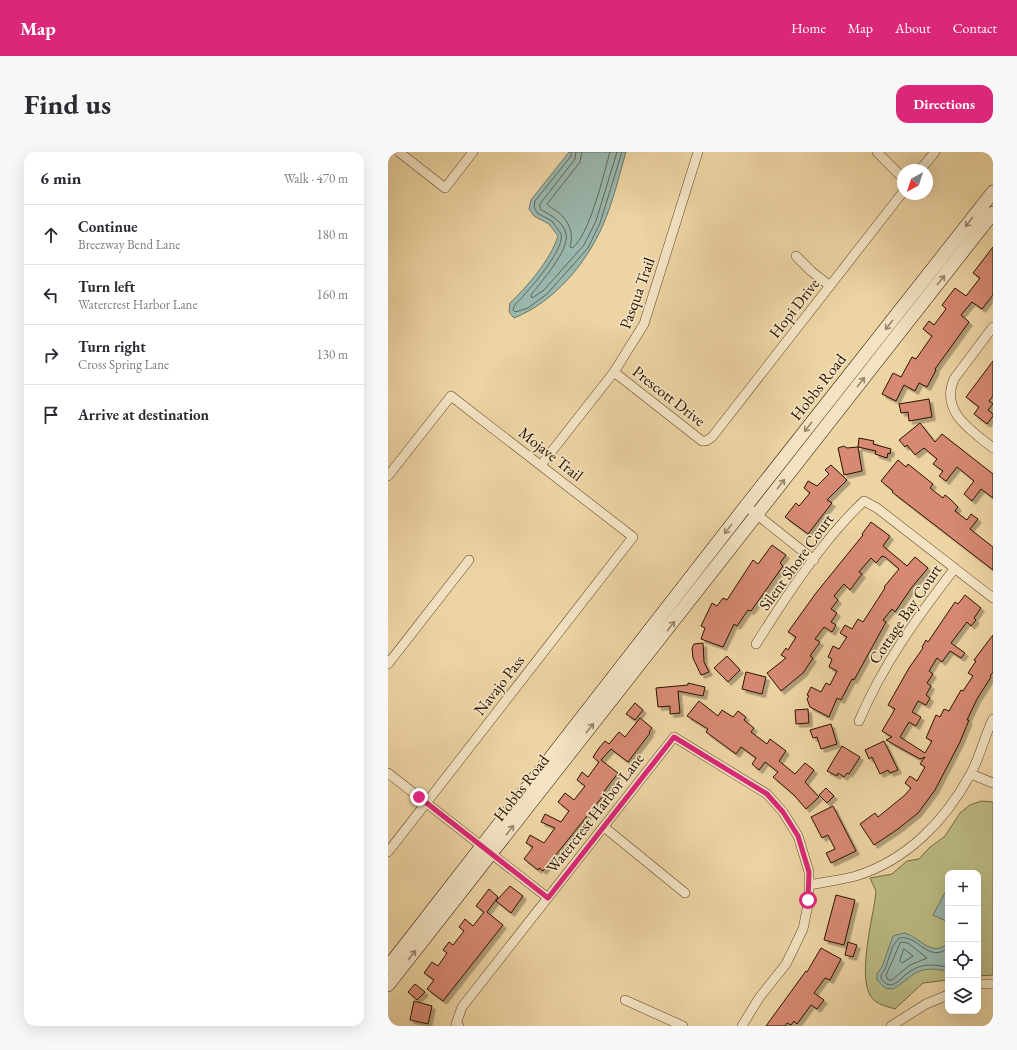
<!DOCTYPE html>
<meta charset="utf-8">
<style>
:root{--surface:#fff;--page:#f7f7f7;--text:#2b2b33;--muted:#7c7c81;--line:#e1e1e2;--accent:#db2777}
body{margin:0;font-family:"EB Garamond",serif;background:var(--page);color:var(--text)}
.controls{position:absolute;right:12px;bottom:12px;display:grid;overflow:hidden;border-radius:8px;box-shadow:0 4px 16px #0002}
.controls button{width:36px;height:36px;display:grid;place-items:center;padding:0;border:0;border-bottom:1px solid var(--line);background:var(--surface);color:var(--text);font:20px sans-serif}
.compass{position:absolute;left:509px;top:12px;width:36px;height:36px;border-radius:50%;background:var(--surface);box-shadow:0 4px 16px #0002;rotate:219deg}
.stop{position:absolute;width:12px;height:12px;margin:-9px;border:3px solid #db2777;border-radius:50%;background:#fff}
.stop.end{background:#db2777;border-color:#fff;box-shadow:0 1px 4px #0008}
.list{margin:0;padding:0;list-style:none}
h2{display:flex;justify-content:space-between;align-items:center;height:52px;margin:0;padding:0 16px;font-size:17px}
h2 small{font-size:13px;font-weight:400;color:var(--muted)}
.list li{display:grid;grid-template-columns:26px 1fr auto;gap:12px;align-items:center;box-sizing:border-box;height:60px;padding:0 16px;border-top:1px solid var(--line)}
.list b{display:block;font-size:15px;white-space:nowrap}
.list p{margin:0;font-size:13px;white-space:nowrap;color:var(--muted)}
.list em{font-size:13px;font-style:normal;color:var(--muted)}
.icon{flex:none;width:22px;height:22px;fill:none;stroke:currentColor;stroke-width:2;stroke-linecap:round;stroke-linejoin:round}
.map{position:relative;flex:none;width:605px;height:874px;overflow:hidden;border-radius:12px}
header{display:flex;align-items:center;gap:24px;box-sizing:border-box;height:56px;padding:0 20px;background:var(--accent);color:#fff}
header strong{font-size:19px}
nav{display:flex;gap:22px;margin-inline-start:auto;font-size:14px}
.intro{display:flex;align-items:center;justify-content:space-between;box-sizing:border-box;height:96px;padding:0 24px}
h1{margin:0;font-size:28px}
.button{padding:10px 18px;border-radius:12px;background:var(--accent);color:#fff;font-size:14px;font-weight:700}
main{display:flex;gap:24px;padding:0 24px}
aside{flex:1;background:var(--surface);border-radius:12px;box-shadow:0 4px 16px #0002}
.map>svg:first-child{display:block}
.green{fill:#bcbc83;stroke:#746842}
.water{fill:#9ab7ad;stroke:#6e7568}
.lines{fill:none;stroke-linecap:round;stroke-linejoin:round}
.shore{stroke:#626556;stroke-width:1}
.building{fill:#d78973;stroke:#2b1300;filter:url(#shadow)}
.street-casing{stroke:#5c4329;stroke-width:10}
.secondary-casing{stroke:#2b1300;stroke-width:14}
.street{stroke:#f3e3c3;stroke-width:9}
.secondary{stroke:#f3e3c3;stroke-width:13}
.oneway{stroke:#99856b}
.route{stroke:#db2777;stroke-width:5}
.labels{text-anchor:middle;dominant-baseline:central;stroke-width:3.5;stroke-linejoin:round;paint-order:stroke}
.street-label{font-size:16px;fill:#2b1300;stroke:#f3e3c3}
</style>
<header>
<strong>Map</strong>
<nav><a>Home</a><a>Map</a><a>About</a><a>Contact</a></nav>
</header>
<div class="intro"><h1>Find us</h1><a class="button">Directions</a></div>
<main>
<aside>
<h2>6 min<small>Walk · 470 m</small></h2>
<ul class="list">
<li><svg class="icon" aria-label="ahead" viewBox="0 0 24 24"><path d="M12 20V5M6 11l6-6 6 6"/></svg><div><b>Continue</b><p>Breezway Bend Lane</p></div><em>180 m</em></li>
<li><svg class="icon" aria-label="left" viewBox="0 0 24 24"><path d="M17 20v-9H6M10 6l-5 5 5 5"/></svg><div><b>Turn left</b><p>Watercrest Harbor Lane</p></div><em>160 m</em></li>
<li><svg class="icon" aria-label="right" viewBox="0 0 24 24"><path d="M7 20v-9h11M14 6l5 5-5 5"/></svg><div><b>Turn right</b><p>Cross Spring Lane</p></div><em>130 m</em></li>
<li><svg class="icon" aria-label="arrive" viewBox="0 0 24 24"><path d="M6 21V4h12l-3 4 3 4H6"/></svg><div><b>Arrive at destination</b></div></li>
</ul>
</aside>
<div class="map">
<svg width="605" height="874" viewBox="0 0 605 874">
<defs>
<filter id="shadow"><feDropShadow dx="3.5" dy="3.5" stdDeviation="0" flood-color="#0004"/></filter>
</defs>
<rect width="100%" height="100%" fill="#edd4a3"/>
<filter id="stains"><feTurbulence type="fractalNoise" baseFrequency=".005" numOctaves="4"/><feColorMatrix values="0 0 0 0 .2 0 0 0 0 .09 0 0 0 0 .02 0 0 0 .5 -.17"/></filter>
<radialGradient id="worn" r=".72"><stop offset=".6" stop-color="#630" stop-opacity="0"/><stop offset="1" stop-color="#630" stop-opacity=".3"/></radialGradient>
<path class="green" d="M 593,649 L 605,650 L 605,823 L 590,824 L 590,721 L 560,721 L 560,828 L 535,831 L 507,857 C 501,855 492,853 487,849 C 467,835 484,769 487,748 L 488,739 L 482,726 L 504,722 L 519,709 L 531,707 L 541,696 L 557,684 L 572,661 L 582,653 Z"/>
<path class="water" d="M 181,0 L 238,0 C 231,24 225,50 215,73 C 198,112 166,150 126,166 L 121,160 L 122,151 C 139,135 163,107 170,84 L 161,72 L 146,64 L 141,57 L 143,48 Z
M 559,737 L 560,738 L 560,770 L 545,763 Z
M 516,781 C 531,784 545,808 560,790 L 560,819 C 541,816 533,815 518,828 C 513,831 510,835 505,837 L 497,836 L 489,828 L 489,822 L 494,815 L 505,784 Z"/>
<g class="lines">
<path class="shore" d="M 183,0 L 183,4 L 147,49 L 146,55 L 149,61 L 164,69 L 173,82 C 177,96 146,132 136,143 C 132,149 126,151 125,158 L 127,160 L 140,156 L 159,142 L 200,96 L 212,71 L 234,0
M 188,0 L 187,7 L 152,52 L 152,57 C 162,63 176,70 178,82 C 182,98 152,131 143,143 L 144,146 L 156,138 L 196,93 L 208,69 L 229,0
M 194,0 L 192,10 L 159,52 C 162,56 166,57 170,60 C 181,69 186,81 182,95 L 184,96 C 201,85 216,21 222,0
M 513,790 L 520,791 L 539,806 L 522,813 L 504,828 L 500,828 L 498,824 Z
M 560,796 C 540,812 530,782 511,786 L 505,794 L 497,817 L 493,823 L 493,827 L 498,832 L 504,833 C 509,831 513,827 517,823 C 533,811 541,812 560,815
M 516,797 L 525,804 L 514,811 L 512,809 Z"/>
</g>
<path class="building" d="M 605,95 L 605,143 L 594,157 L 584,150 L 573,163 L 581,170 L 547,217 L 548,218 L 539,235 L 531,231 L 527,239 L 516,233 L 508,249 L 494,242 L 505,221 L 513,225 L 524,205 L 528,207 L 544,184 L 535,177 L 541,169 L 546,173 L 558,157 L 554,153 L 567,136 L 578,144 L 592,126 L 585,121 Z
M 605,209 L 605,244 L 601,249 L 605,252 L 600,258 L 605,262 L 605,264 L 599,272 L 586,262 L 591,255 L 578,245 Z
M 541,247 L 544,265 L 521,269 L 520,260 L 513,261 L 511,252 Z
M 532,271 L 547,290 L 554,282 L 605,322 L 605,346 L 593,337 L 584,349 L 576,342 L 586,329 L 569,315 L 558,329 L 551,324 L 555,319 L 545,312 L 549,307 L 536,296 L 527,303 L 519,293 L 517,295 L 511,288 Z
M 471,286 L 486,289 L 485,292 L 503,297 L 502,302 L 500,301 L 499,306 L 487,302 L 488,299 L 470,295 L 474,319 L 456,323 L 450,296 L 456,294 L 459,296 L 470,295 Z
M 510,308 L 518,315 L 520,312 L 545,332 L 542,336 L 555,346 L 557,343 L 562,347 L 570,355 L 567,359 L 579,368 L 583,362 L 590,367 L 582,377 L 605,395 L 605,418 L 504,340 L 505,339 L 493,329 Z
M 443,313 L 459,328 L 439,348 L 444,351 L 420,382 L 397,365 L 408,351 L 411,354 L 422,341 L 416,336 L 420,329 L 429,334 L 441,322 L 437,318 Z
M 483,370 L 502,384 L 495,394 L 519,414 L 527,405 L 540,416 L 524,435 L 507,460 L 504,457 L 495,468 L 498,470 L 466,528 L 464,527 L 453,548 L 449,546 L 441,565 L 422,555 L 419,547 L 421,544 L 419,543 L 423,535 L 433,540 L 438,531 L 442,533 L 449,519 L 441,515 L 444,507 L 440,505 L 445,494 L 451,497 L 459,485 L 452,481 L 457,473 L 464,477 L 470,467 L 475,470 L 497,436 L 496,435 L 511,417 L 497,405 L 494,404 L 488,411 L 483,406 L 471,420 L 474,422 L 462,438 L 456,432 L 446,444 L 450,448 L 443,457 L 449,461 L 443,470 L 448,473 L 444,480 L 436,475 L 427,487 L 432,490 L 422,504 L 425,506 L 415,521 L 393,539 L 379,521 L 398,506 L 393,503 L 398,496 L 400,498 L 408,485 L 400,480 L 428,441 L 475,383 L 474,382 Z
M 384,393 L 398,403 L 392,411 L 395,414 L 363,459 L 360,458 L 349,474 L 346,472 L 335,495 L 313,487 L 317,476 L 313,474 L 324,451 L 329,454 L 335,446 L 339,448 L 365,408 L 370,412 Z
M 577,443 L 593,456 L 586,466 L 588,468 L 583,474 L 579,470 L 563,491 L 577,501 L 573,506 L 562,499 L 554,510 L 549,506 L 541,519 L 545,522 L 539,531 L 543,534 L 538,543 L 542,546 L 538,553 L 530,549 L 524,560 L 533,565 L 528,574 L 521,570 L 512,585 L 537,601 L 544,589 L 538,586 L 548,563 L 552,565 L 556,557 L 561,559 L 573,538 L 575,539 L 585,524 L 580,521 L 588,509 L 586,508 L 605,483 L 605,520 L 602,524 L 603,525 L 589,547 L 579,568 L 581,568 L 572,590 L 547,638 L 530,661 L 510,677 L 486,693 L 472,672 L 487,661 L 490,665 L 517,643 L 523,636 L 517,631 L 522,624 L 529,629 L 537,615 L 532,612 L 537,605 L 532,607 L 498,588 L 504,585 L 494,579 L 507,557 L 500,553 L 521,516 L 535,496 L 534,495 L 538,488 L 540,490 L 567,450 L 570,452 Z
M 315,491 L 316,510 L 321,520 L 313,523 L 305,506 L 304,496 L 306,492 Z
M 339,504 L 352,518 L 340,530 L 326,516 Z
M 358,520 L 378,525 L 374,542 L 354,537 Z
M 300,531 L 317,535 L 315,544 L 290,539 L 292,561 L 282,562 L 282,554 L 270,555 L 268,536 L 300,533 Z
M 311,549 L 330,564 L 334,558 L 345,565 L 350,559 L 358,565 L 356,568 L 366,576 L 363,580 L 379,592 L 382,587 L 398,599 L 391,609 L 407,622 L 417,611 L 426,618 L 417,630 L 431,645 L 418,657 L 406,643 L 385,625 L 390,620 L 377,610 L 371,618 L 364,612 L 368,606 L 353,595 L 348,602 L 318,580 L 320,577 L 299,564 Z
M 247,551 L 255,558 L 247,568 L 238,562 Z
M 420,557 L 421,571 L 408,572 L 407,558 Z
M 252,566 L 264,576 L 261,580 L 262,581 L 240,610 L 223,597 L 213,608 L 230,621 L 214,642 L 215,644 L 155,719 L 151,716 L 150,718 L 136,707 L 145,695 L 138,691 L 142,683 L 156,691 L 167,676 L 153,670 L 157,662 L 173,670 L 181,659 L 170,650 L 177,641 L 186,648 L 197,634 L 189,628 L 194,620 L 200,625 L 211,610 L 205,605 L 211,596 L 217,589 L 221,592 L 231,580 L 237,585 Z
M 443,572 L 449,592 L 433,597 L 429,585 L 425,586 L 422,578 Z
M 496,589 L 510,618 L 502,621 L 500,618 L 492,622 L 484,605 L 481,607 L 477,598 Z
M 454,594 L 472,605 L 461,622 L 459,621 L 456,625 L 450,621 L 449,624 L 439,619 Z
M 438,636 L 446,644 L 439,651 L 431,643 Z
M 445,654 L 468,699 L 443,711 L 438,701 L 447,697 L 440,683 L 434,686 L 423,665 Z
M 122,734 L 135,744 L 123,761 L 108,749 Z
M 101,737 L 110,745 L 99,760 L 115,773 L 55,849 L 39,837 L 46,828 L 36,821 L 44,810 L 50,814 L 59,801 L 55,798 L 61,790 L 65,793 L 76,779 L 71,775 L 77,767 L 85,774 L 96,760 L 88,754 Z
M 448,743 L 467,748 L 456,793 L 436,788 Z
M 460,790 L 469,793 L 465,805 L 457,803 Z
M 433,796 L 453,807 L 442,828 L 437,826 L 426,841 L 436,848 L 429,857 L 423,853 L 409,872 L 406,869 L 403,873 L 399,871 L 397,874 L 378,874 L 418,819 L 419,820 Z
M 27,832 L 37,840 L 29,848 L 20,840 Z
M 26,849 L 44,854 L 40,872 L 22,868 Z"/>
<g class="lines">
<defs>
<path id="street" d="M 11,0 L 57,36 L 85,0
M 489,0 L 515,26
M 532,18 L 547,0
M 408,104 L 423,119 L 442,134
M 605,175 L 566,227 C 552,260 583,278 605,296
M 226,220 L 314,289 L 318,289 L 324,285 L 515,40
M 153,313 L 226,220 L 256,172 L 310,0
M 0,324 L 63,244 L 245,385 L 0,700
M 358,354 L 426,408
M 368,492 C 397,446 436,386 476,349 L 489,356 L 605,446
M 0,512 L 81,408
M 471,569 C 495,512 530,464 567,416
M 0,621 L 160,746
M 583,622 L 605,631
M 216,675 L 297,741
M 421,733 C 436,730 453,728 468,724 C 519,708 557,669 582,623 C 592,606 596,585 605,567
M 590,832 L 605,832
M 237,848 L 295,874
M 71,874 L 68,872 L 74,855 L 286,585 L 379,642 L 395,660 L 410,684 L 421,720 L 421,748 L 415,777 L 398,812 L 371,846 L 354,874
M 503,874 L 538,852 L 560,843"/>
<path id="secondary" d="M 0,815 L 358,354 L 605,40
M 0,833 L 605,61"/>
</defs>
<use href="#street" class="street-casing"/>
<use href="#secondary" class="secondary-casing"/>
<use href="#street" class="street"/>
<use href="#secondary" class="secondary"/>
</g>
<defs><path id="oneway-shaft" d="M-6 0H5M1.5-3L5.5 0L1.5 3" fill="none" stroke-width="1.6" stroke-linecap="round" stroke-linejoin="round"/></defs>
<g class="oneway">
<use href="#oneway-shaft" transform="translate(581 70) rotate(128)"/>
<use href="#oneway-shaft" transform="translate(553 128) rotate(-52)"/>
<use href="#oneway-shaft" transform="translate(501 173) rotate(128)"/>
<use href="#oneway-shaft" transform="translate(473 230) rotate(-52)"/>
<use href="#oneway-shaft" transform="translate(420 275) rotate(128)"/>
<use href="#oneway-shaft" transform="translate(393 332) rotate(-52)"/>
<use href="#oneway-shaft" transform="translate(340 377) rotate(128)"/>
<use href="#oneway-shaft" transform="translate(283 474) rotate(-52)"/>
<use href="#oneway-shaft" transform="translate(202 576) rotate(-52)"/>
<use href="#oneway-shaft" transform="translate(122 678) rotate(-52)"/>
<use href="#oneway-shaft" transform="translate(24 803) rotate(-52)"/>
</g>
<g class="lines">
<path class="route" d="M 31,645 L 160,746 L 286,585 L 379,642 L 395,660 L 410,684 L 421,720 L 420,748"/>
</g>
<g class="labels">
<g class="street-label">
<text transform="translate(249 141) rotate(-70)">Pasqua Trail</text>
<text transform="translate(406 156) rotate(-52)">Hopi Drive</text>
<text transform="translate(430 235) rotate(-52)">Hobbs Road</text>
<text transform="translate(281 244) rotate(38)">Prescott Drive</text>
<text transform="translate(163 302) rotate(38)">Mojave Trail</text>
<text transform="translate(408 410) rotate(-54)">Silent Shore Court</text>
<text transform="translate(517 462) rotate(-56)">Cottage Bay Court</text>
<text transform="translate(111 533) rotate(-52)">Navajo Pass</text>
<text transform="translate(133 636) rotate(-52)">Hobbs Road</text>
<text transform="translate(207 661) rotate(-52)">Watercrest Harbor Lane</text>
</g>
</g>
<rect width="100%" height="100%" filter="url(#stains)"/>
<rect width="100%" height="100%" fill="url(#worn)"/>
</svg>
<div class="controls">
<button>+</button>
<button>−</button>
<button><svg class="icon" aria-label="locate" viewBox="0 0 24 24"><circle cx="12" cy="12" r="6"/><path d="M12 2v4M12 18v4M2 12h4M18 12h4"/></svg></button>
<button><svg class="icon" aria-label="layers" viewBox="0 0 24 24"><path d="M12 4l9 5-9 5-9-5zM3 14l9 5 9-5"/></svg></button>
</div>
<svg class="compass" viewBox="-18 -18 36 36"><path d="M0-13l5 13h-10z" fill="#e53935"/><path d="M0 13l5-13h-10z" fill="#7c7c81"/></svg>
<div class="stop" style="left:420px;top:748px"></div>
<div class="stop end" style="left:31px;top:645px"></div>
</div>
</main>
